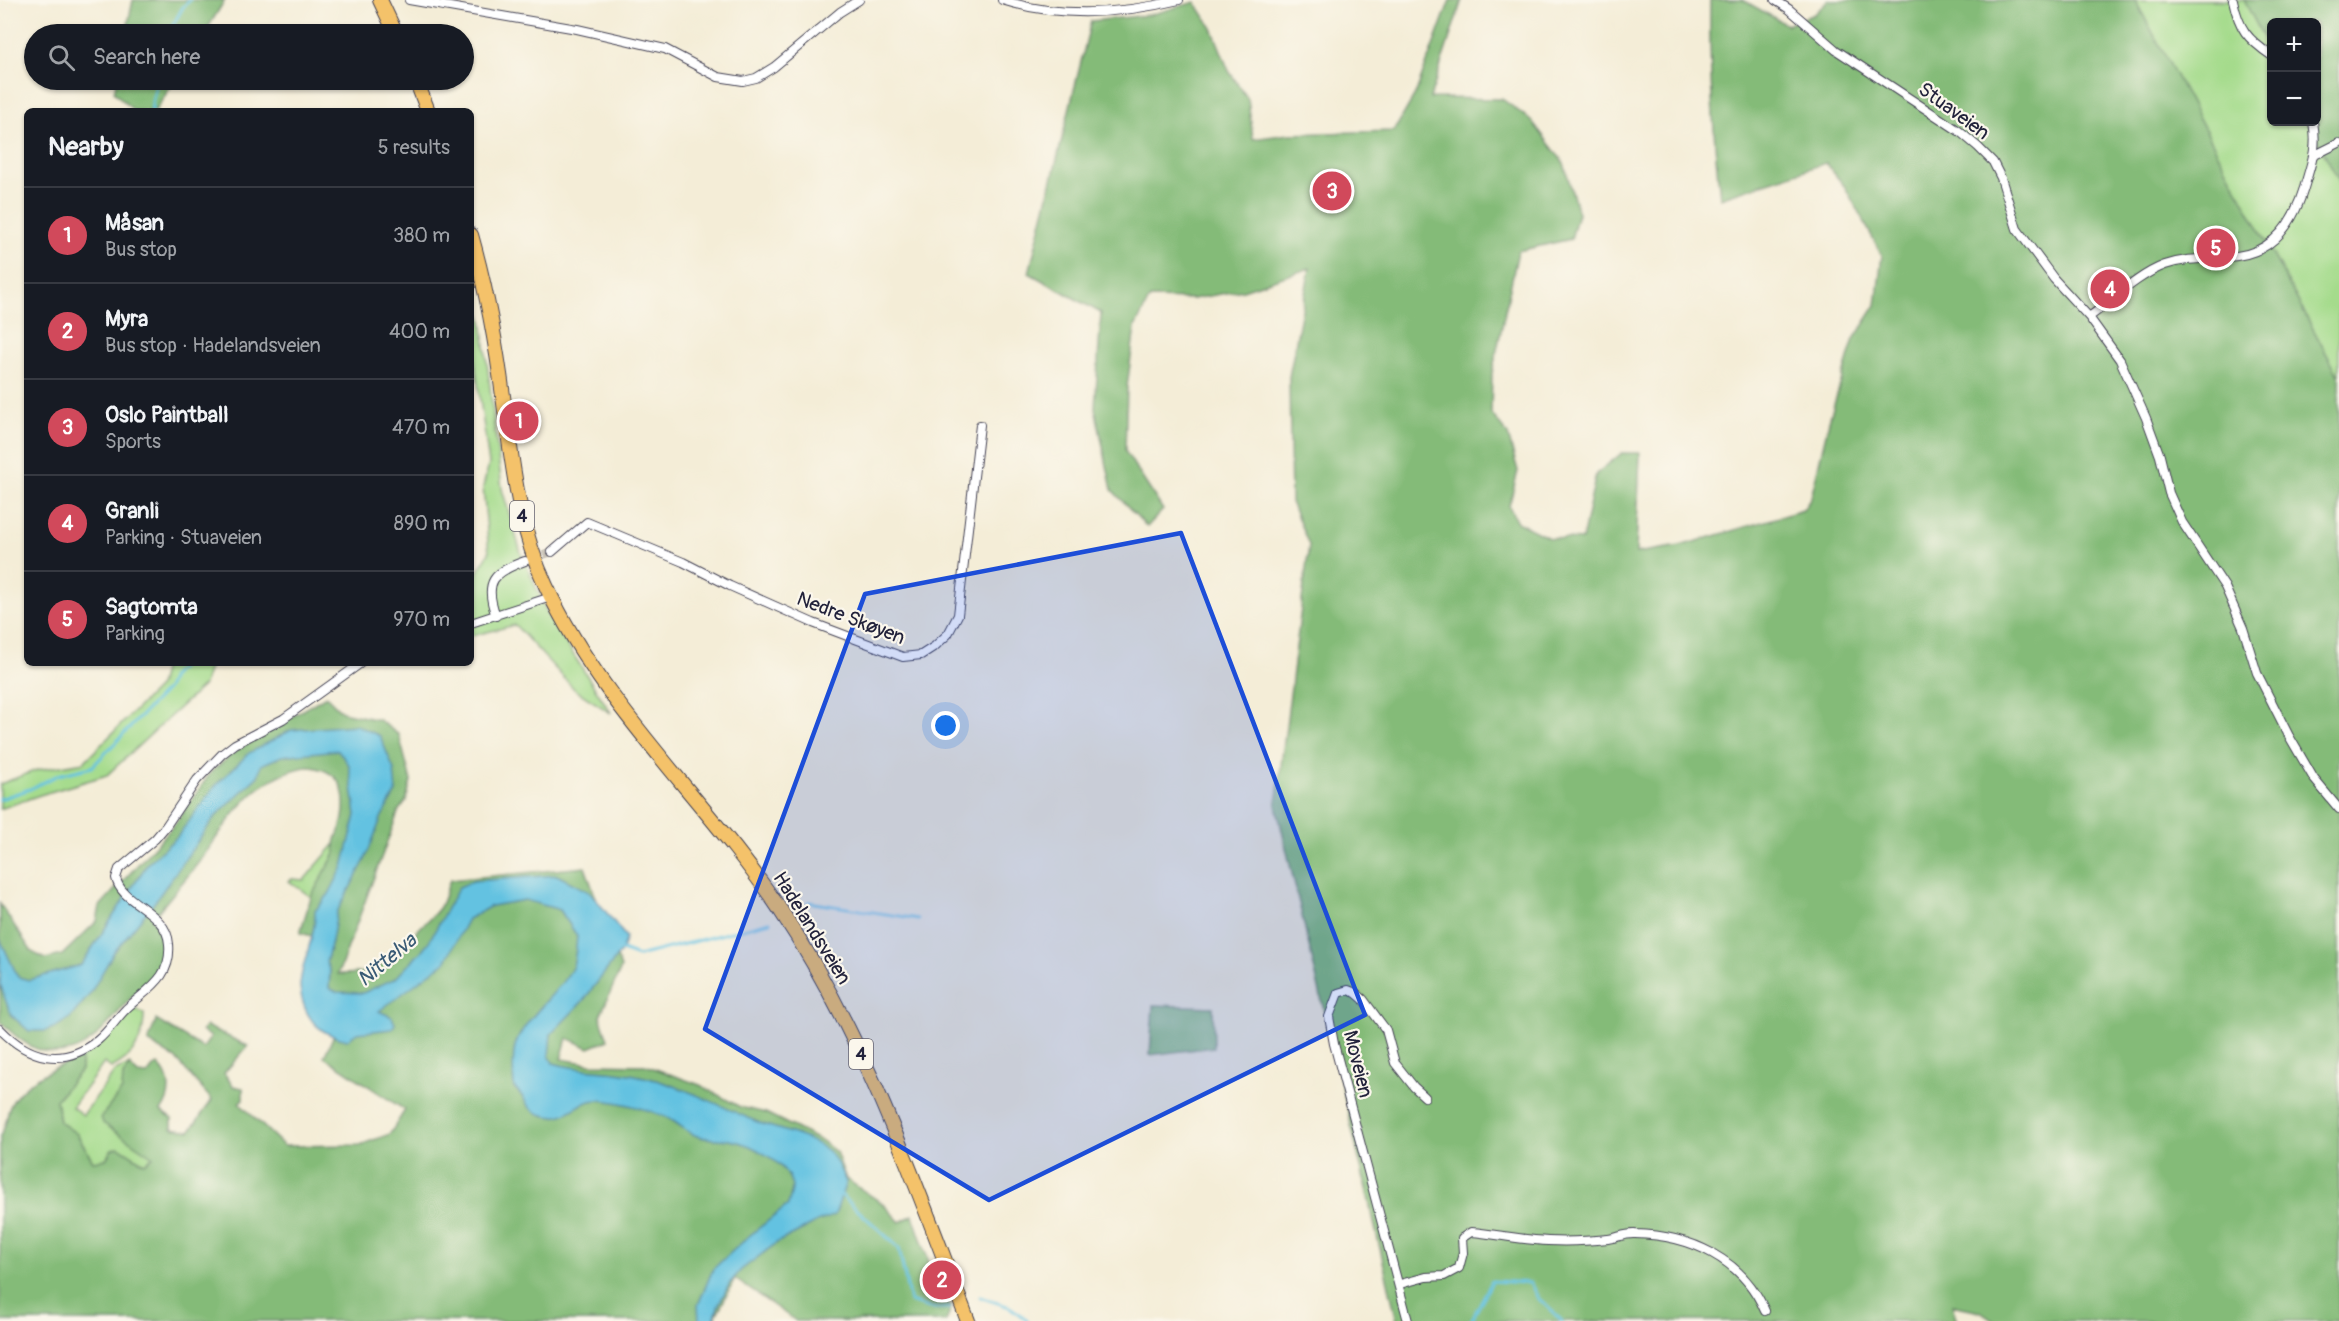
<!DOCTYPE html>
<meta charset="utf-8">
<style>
:root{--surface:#171b24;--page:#20242c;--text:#f1f3f6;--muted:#9ea1a6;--line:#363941;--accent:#d1495b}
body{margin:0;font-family:Pangolin,sans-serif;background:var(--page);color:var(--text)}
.controls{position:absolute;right:18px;top:18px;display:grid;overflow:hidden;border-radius:9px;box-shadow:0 2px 4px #0004}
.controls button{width:54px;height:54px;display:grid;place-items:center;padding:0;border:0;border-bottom:2px solid var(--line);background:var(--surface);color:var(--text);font:30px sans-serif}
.you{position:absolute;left:946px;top:726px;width:21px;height:21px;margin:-15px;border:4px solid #fff;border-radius:50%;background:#1a73e8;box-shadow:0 0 0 9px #1a73e833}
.badge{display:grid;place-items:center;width:39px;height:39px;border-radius:50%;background:var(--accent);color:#fff;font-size:20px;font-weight:700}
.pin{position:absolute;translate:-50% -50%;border:3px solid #fff;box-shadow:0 2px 6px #0006}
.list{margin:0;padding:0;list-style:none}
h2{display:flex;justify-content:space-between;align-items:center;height:78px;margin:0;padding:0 24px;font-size:26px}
h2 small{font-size:20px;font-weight:400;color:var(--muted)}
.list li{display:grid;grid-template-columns:39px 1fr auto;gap:18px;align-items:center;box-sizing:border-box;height:96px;padding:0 24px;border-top:2px solid var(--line)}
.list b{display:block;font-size:22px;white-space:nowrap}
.list p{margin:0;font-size:20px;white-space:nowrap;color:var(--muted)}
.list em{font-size:20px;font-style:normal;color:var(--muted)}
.icon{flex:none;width:33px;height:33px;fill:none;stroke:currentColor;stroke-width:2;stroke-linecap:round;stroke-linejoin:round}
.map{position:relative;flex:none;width:2339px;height:1321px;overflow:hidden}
.search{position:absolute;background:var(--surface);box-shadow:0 2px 4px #0004;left:24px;top:24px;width:450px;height:66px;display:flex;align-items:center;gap:15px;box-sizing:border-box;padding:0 21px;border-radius:33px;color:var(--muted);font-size:22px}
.panel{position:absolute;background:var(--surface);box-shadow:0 2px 4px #0004;left:24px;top:108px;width:450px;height:558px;border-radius:9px}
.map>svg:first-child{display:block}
.green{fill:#a5db8c;stroke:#647e64;stroke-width:1.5}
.forest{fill:#84bb78;stroke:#536e5a;stroke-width:1.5}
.water{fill:#63c2e1;stroke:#42728e;stroke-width:1.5}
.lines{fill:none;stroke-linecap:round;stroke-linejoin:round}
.stream{stroke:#63c2e1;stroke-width:3}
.street-tunnel{stroke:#cac4b8;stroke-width:8;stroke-dasharray:8 4;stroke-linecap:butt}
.street-casing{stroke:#424052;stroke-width:10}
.highway-casing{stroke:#424052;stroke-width:16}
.street{stroke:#fff;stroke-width:8}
.highway{stroke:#f4c26a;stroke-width:14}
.marked{fill:#1d4ed8;fill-opacity:0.2;stroke:#1d4ed8;stroke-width:4.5;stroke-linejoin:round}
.labels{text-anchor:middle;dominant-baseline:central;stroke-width:4.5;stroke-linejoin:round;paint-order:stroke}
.shield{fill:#fbf7ec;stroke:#636270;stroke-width:1.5}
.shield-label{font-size:18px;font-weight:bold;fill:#22223b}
.street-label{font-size:20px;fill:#22223b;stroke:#fbf7ec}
.water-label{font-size:21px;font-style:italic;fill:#395a75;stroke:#fbf7ec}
</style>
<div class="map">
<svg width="2339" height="1321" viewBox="0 0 2339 1321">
<rect width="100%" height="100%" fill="#fbf7ec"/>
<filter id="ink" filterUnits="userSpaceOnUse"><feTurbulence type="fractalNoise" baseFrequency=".0167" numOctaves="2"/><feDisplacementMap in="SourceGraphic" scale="12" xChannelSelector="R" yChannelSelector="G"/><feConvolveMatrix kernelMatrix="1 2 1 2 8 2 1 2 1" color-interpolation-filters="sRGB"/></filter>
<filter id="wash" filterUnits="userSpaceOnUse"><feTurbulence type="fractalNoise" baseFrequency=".008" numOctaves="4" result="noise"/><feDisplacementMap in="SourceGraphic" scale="24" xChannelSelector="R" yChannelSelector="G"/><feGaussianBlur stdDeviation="1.35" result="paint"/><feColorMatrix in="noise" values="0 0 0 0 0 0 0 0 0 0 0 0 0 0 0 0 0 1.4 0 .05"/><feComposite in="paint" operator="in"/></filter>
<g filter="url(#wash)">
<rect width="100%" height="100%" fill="#f4edd7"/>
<path class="green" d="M 2135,0 L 2244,0 L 2271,52 L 2272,122 L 2308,122 L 2339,181 L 2339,377 Z
M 471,290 L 482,320 L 502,489 L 521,553 L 549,617 L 611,713 L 575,690 L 515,625 L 471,636 L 471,582 L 489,553 L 483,487 L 489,464 L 471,334 Z
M 165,663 L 210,663 L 204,685 L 107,775 L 40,795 L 0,809 L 0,784 L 37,770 L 84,762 L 159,686 Z
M 334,845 L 336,852 L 311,897 L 289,881 L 292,879 L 304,880 Z
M 135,1009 L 144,1014 C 144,1040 134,1057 111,1068 L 104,1063 L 72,1107 L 83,1115 L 115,1071 L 129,1065 L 123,1076 L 122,1090 L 103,1123 L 154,1156 L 144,1163 L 112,1149 L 106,1159 L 93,1161 L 77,1134 L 60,1122 L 56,1100 L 81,1070 L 81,1058 L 93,1049 Z"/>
<path class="forest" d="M 133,0 L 225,0 L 204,34 L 126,34 Z
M 1450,0 L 1462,0 L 1430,98 L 1502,99 L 1532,121 L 1564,163 L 1578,213 L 1571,239 L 1518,251 L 1492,373 L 1491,413 L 1508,435 L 1518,471 L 1509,506 L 1517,522 L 1549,538 L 1582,540 L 1596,474 L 1622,453 L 1640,453 L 1636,553 L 1680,546 L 1803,510 L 1811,498 L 1829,421 L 1854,339 L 1876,305 L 1882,255 L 1845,187 L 1826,163 L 1720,198 C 1713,132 1709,67 1710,0 L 1743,0 L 1787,25 L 1814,14 L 1829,0 L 2135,0 L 2339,377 L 2339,1321 L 1995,1321 L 1980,1311 L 1952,1305 L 1957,1321 L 1397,1321 L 1276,805 L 1309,545 L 1291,502 L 1289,377 L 1310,268 L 1243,290 L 1193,299 L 1150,298 L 1135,327 L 1127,387 L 1125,451 L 1163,510 L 1147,527 L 1112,490 L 1095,408 L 1101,313 L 1029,273 L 1091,21 L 1149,15 L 1195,2 L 1212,28 L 1229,71 L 1248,99 L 1253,139 L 1289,134 L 1394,131 L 1415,95 Z
M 2244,0 L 2339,0 L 2339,181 L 2308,122 L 2316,122 L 2316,22 L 2272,22 L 2271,52 Z
M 117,80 L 175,80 L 155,111 L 134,111 L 114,92 Z
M 326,696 L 342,712 L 379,720 L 399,735 L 411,781 L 406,801 L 399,810 L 338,974 C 379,975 393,961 417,931 C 424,923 434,916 440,907 C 444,899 447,888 450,880 L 585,867 L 621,968 L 600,1016 L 608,1040 L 589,1048 L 567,1038 L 561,1059 L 591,1064 L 645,1065 L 700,1085 L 740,1107 L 766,1113 L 823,1142 L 836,1152 L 846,1179 L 882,1203 L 900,1222 L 913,1215 L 938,1289 L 950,1304 L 950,1312 L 946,1321 L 796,1321 L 735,1279 L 716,1316 L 717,1321 L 0,1321 L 0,1136 C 6,1127 6,1119 9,1109 C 19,1083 56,1066 81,1058 L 81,1070 L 56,1100 L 60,1122 L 77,1134 L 93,1161 L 106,1159 L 112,1149 L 119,1147 L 144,1163 L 153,1157 L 103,1123 L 101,1117 L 122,1090 L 123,1076 L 129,1065 L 138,1074 L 147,1075 L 153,1067 L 158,1065 C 172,1078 172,1096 161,1111 L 172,1119 L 172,1128 L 190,1131 L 212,1100 L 177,1060 L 148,1042 L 156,1020 L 203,1048 L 211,1037 L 202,1031 L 206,1026 L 248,1046 L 224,1073 L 233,1086 L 243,1088 L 243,1099 L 239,1103 L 284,1146 L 360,1145 L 390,1134 L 405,1110 L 324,1057 L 333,1037 L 329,988 L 330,971 L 326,962 L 332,941 L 300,933 L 311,897 L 336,852 C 333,842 338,835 341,826 C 345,814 346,792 338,781 C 330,770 313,765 301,768 C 248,781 229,822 199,862 C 184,881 168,900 152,919 C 162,929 168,942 165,957 C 161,978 147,981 134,995 C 120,1009 108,1027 93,1039 C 57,1067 26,1049 0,1021 L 0,904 L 32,952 L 45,959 L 62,955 L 97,921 L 100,906 L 174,825 L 211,772 L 238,749 Z
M 1153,1005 L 1213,1007 L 1214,1047 L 1150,1055 Z"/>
<path class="water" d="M 356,725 L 380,736 L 394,770 L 396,792 L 382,816 L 365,860 L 337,912 L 332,941 L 326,962 L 330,971 L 329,988 L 337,992 L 363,993 L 396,978 L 427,945 L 459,887 L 473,881 L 557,875 L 591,893 L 626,937 L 622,950 L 583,1001 L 551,1034 L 549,1055 L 553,1063 C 583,1072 606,1069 635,1075 C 678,1083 719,1106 760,1123 C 782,1131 809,1136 828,1151 C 837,1158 841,1172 846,1182 L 835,1215 L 817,1222 L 778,1242 L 741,1270 L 730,1283 L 718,1306 L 714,1321 L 699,1321 L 698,1305 L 713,1269 L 749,1236 L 788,1205 C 789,1200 792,1192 792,1187 C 789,1163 750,1143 729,1140 C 719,1138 706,1140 697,1136 C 688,1133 681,1126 673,1121 C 656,1111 618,1101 598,1100 C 576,1100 567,1123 543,1115 C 524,1110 526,1095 514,1088 C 513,1074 512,1060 515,1046 C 523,1019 558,994 572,968 C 576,959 576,945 577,936 L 560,910 L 525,900 L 491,906 L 468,919 L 445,962 L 379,1011 L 392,1017 L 395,1024 L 392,1029 L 357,1033 L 347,1040 C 323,1035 308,1023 302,999 C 301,994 300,989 300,985 C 302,959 316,937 315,911 L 329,894 L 343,867 L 356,815 L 349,765 L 338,750 L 282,756 L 261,765 L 258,776 L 215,817 L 154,903 L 114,952 L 90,994 L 71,1017 L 56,1027 L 45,1031 L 29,1031 L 11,1015 L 5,999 L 0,983 L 0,939 L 18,977 L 29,980 L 81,965 L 148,863 L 177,837 L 216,785 L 249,753 L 291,730 Z"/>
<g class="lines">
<path class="stream" d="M 168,34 L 183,7 L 190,0
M 152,111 C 150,100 157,91 156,80
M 0,799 L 30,789 L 58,775 L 92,767 L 167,689 L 172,677 L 184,663
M 808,902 L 918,919
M 622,950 L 638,956 L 770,922
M 839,1193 L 899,1248 L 910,1302 L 930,1308 L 951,1308
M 980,1297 L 1010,1307 L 1028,1321
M 1471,1321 L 1492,1281 L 1530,1283 L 1538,1298 L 1562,1321"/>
</g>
</g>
<g filter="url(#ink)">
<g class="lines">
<path class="street-tunnel" d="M 532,559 L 552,552"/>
<defs>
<path id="street" d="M 409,0 L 577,29 L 665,49 L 718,77 L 743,81 L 756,78 L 774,67 L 840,12 L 859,0
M 1002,0 C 1059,18 1122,14 1179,0
M 1775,0 L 1789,9 L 1836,50 L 1959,131 L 1978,147 L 1993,162 L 2001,178 L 2017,229 L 2054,279 L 2089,317 L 2120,360 L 2146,418 L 2160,456 L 2169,493 L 2182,522 L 2225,587 L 2243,628 L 2257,673 L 2289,736 L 2314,779 L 2339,809
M 2233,0 C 2239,29 2247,39 2272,56
M 2315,155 L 2339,143
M 2089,317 C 2113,300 2138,275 2165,265 C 2189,257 2213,259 2237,256 C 2275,251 2294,221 2304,188 C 2311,164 2318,148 2313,122
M 552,552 L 587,522 L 683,562 L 730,586 L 813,623 L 903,657 L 921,655 L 935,646 L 948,634 L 958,615 L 980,425
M 496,616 C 483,581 494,572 525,561
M 471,623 L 551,597
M 0,1029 C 29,1059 63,1068 98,1040 C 109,1031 116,1019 126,1009 C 147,989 172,978 169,944 C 167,911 121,904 116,878 L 119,869 L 155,839 L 166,826 L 197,780 L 222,754 L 235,744 L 283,719 L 361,663
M 1400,1284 L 1426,1277 L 1444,1276 L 1459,1268 L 1463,1253 L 1462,1238 L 1471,1232 C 1496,1234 1523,1240 1548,1241 C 1567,1242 1589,1241 1608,1239 C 1617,1238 1626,1233 1635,1234 C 1690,1235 1743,1259 1765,1311
M 1408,1321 L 1334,1044 L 1329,1017 L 1338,993 L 1348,990 L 1356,993 L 1363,999 L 1386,1030 L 1395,1063 L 1414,1087 L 1425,1097"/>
<path id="highway" d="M 380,0 L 396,34
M 416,80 L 428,111
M 471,235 C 486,288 496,342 503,396 C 512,460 518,527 546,586 C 603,709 707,800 781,911 C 865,1037 914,1181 968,1321"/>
</defs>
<use href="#street" class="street-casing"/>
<use href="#highway" class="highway-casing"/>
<use href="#street" class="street"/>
<use href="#highway" class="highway"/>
</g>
</g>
<path class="marked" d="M 1181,533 L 1365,1015 L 989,1200 L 705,1029 L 865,594 Z"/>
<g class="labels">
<g class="shield">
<rect x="510" y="501" width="24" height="30" rx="4.5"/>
<rect x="849" y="1039" width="24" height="30" rx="4.5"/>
</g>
<g class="shield-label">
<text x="522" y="516">4</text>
<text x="861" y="1054">4</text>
</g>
<g class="street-label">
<text transform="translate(1954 111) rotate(36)">Stuaveien</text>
<text transform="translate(851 618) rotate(21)">Nedre Skøyen</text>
<text transform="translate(812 928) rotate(58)">Hadelandsveien</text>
<text transform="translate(1358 1064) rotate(76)">Moveien</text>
</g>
<g class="water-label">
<text transform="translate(387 960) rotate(-40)">Nittelva</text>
</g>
</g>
</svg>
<div class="controls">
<button>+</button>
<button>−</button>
</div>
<div class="you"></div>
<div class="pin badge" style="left:519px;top:421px">1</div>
<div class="pin badge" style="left:942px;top:1280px">2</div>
<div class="pin badge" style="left:1332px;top:191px">3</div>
<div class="pin badge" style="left:2110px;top:289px">4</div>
<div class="pin badge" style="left:2216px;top:248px">5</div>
<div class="search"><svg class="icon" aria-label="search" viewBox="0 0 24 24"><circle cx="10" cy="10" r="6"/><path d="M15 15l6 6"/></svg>Search here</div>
<section class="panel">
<h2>Nearby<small>5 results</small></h2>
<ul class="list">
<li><span class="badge">1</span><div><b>Måsan</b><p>Bus stop</p></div><em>380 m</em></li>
<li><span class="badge">2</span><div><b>Myra</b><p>Bus stop · Hadelandsveien</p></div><em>400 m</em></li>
<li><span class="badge">3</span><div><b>Oslo Paintball</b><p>Sports</p></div><em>470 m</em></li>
<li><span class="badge">4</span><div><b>Granli</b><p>Parking · Stuaveien</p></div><em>890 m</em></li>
<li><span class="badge">5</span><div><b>Sagtomta</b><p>Parking</p></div><em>970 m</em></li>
</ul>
</section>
</div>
